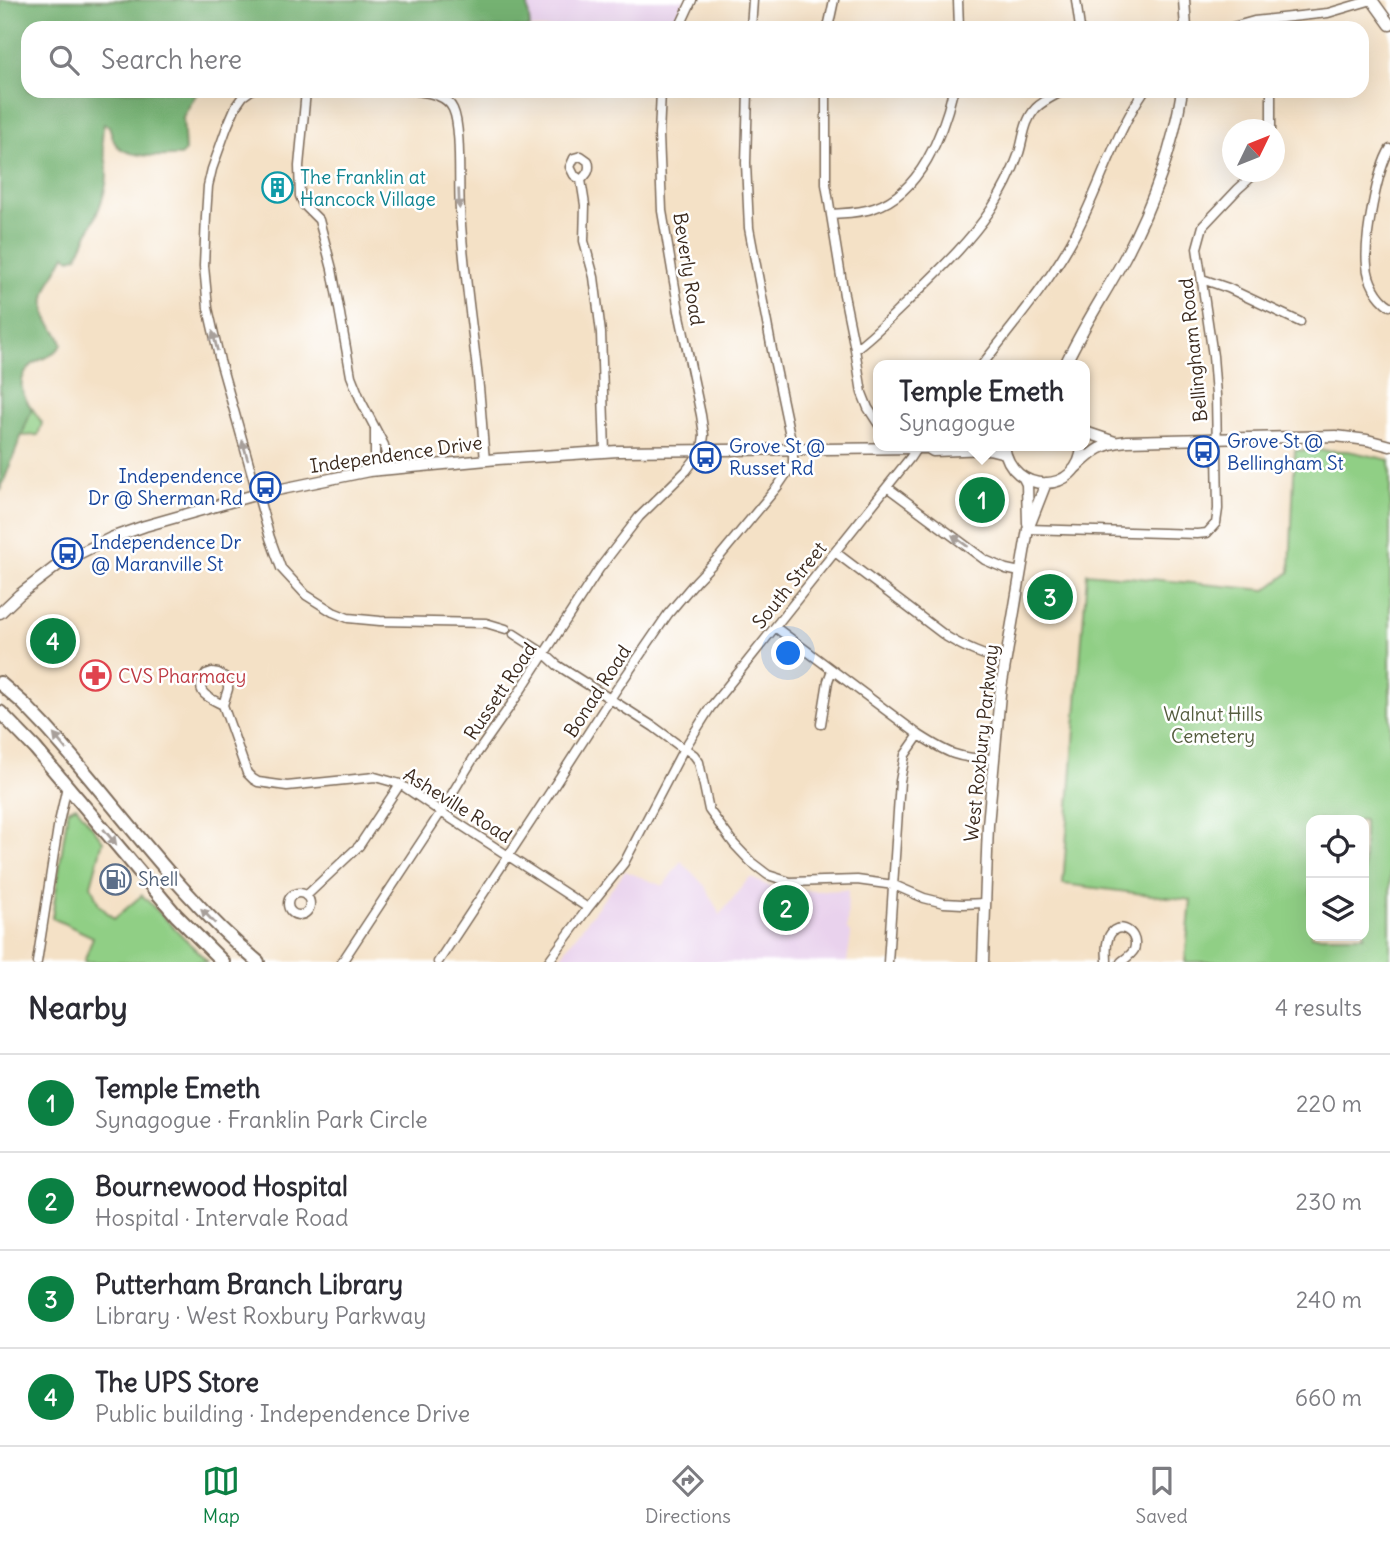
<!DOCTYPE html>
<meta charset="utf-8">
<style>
:root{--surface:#fff;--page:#f7f7f7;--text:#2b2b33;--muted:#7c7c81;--line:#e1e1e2;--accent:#0b8043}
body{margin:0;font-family:Delius,sans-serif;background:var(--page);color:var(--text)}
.controls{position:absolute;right:21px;bottom:21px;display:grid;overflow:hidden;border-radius:14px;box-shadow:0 7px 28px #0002}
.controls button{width:63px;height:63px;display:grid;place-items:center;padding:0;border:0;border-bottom:2px solid var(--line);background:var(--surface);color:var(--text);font:35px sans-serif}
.compass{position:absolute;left:1222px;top:119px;width:63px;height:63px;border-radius:50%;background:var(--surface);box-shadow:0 7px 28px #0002;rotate:47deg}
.you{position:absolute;left:789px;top:654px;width:24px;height:24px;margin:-18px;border:5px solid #fff;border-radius:50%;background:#1a73e8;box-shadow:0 0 0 10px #1a73e833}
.badge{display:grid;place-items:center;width:46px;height:46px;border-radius:50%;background:var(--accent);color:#fff;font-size:23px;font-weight:700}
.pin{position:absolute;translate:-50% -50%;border:4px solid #fff;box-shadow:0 2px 7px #0006}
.popup{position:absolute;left:873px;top:360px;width:217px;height:91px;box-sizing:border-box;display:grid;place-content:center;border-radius:14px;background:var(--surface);filter:drop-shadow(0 2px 5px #0005);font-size:23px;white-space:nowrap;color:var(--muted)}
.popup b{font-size:26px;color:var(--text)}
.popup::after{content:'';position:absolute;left:50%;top:100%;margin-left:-14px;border:14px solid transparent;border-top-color:var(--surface)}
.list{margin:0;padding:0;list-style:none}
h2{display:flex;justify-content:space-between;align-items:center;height:91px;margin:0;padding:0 28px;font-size:30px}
h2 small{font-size:23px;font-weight:400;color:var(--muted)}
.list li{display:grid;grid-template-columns:46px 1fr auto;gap:21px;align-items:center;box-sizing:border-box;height:98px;padding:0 28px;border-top:2px solid var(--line)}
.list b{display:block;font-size:26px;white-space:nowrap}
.list p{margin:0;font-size:23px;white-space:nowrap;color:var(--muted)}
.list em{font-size:23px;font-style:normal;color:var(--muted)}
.icon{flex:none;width:38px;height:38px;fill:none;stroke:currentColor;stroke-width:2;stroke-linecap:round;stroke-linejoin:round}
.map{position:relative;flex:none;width:1390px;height:962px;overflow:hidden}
.search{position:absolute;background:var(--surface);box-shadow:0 7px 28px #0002;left:21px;right:21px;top:21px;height:77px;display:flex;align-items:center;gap:18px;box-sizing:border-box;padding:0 24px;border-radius:21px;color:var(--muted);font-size:26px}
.sheet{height:483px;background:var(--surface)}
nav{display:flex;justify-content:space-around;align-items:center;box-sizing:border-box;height:98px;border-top:2px solid var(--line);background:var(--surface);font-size:19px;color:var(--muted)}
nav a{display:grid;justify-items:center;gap:4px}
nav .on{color:var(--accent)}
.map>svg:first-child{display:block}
.built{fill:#e9d2ed}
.green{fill:#90cf85;stroke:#667c52;stroke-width:2;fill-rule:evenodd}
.forest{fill:#74b272;stroke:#586e48;stroke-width:2}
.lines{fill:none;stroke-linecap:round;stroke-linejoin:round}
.minor-casing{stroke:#7c6a59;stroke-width:11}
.major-casing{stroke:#7c6a59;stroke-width:13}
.highway-casing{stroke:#7c6a59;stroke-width:16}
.minor{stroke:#fff;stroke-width:8}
.major{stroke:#fff;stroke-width:10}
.highway{stroke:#fff;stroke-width:12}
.oneway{fill:#a79f9a}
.labels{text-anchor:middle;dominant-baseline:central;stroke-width:5;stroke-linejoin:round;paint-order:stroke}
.culture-label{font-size:19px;fill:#0d838f;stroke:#fff;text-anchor:start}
.street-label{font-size:19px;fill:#3b2a1e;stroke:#fff}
.transit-label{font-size:19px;fill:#164399;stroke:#fff;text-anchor:start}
.health-label{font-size:19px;fill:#be3a42;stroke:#fff;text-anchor:start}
.park-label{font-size:19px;fill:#545c3d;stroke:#fff}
.service-label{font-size:19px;fill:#4e5e75;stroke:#fff;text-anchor:start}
</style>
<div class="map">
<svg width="1390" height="962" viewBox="0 0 1390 962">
<rect width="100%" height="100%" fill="#fff"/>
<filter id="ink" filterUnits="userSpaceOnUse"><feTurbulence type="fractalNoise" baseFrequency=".0143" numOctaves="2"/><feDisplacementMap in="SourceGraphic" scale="14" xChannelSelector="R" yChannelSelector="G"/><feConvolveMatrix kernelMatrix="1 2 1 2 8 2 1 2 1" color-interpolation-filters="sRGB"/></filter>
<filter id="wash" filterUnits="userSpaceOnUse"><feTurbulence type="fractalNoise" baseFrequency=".00686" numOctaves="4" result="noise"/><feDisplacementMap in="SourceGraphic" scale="28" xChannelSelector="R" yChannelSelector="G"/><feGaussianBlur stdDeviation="1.57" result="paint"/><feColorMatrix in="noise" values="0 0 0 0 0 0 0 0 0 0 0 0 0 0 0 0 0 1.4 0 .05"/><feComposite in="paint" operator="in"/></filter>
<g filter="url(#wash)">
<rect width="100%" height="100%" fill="#f4e1c6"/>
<path class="built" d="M 465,0 L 684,0 L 670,28 L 465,28 Z
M 681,861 L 705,886 L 720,915 L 748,879 L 751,878 L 782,892 L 848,890 L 847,929 L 851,935 L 847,962 L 556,962 L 625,871 L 663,886 Z"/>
<path class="green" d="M 32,408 L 42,423 L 38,435 L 21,436 L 25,409 Z
M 1295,450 L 1348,451 L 1390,460 L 1390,962 L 1185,962 L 1191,900 L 1063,884 L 1087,573 L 1266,590 L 1290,572 ZM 1311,820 L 1364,820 L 1364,936 L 1311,936 Z
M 76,806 L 103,841 L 91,885 L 99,905 L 114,919 L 142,895 L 208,962 L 84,962 L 93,937 L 52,918 L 68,810 Z"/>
<path class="forest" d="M 0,0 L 529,0 L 528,8 L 530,28 L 28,28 L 28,91 L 198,91 L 183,117 L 185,151 L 180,156 C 162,156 125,159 115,143 C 112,138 111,131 109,126 L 104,124 C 98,147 108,154 107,174 C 107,199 87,234 77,257 L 70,259 L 65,255 C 54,276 36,298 49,322 C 54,330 61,335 62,345 C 58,350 54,354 49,356 C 44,359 37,360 33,364 C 16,379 20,392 32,409 L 0,491 Z"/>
</g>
<g filter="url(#ink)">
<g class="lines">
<defs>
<path id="minor" d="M 958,0 L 959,28
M 1076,0 L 1080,28
M 679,28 L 692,0
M 751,28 L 753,0
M 828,28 L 834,0
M 1229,28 L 1254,21 L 1328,13 L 1372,0
M 250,91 L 243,96 L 236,106 L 227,127 L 212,169 L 208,186 L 206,216 L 204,266 L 208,308 L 220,361 L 270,538 L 281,568 L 306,595 L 333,612 L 348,618 L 380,621 L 486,623 L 506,629
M 306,91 L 299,166 L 300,196 L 304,205 L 319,220 L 332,269 L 351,376 L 361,401 L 384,445 L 389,469
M 417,91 C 431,93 447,96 453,109 C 462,128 458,187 460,210 C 463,264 471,317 477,370 C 481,400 482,430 485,460
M 826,91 L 826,184 L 844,295 L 855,349 L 862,393 L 868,408 L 879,425
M 1271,130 L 1271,91
M 1390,149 C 1377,170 1364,240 1367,265 C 1368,280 1377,298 1390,306
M 581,180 C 587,174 591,170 588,161 L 581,156 L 574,158 L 570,167 L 574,175 L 581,180 L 585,205 L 584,241 L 594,277 L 601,333 L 605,452
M 831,214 C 845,213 861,213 874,208 C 920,193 943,134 953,91
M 1202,279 L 1228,288 L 1300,322
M 855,349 C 874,335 890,318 907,302 C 936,273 967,245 990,211 C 1002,193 1012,173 1019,153 C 1024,137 1024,121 1036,108 C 1043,101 1054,96 1063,91
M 982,365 C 1012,326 1045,288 1070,244 C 1098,195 1112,138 1144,91
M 375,429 L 375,471
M 887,487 L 985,560 L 1006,569 L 1020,572
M 1028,529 L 1197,534 L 1207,533 L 1216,523 L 1218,509 L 1216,395 L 1213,356 L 1197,248 L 1203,226 L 1238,189 L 1257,172
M 835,552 L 947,637 C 967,649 982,655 1005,661
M 775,627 L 919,735 C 947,753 958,759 993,759
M 514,634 L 545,654 L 557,665 L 654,727 L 681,747
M 223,705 C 208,697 193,693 206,674 L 212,672 L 218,673 L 225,677 L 228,680 L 228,689 L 223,705 L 247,773 L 253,779 L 258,782 L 287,786 L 375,777 L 400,784 L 441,812 L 588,908
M 821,724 L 828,681 L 832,670
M 686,746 L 710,708 L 735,677 L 910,458 L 918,446
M 687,750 L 694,755 L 699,762 L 709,810 L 734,844 L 751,862 L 768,875 L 790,882 L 857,880 L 894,885 L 924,898 L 944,903 L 962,904 L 985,903
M288 904a11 11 0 1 1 22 0a11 11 0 1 1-22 0Z
M 306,896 L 359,846 L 400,784
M 37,962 L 58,827 L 67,786
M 342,962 L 441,812 L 473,759 L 513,702 L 599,569 L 639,517 L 686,471 L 702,450 L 704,435 L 701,415 L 679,311 L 662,211 L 659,135 L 661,91
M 438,962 L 549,794 L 614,693 L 668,614 L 696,581 L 720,556 L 778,486 L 793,464 L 793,450 L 772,350 L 749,228 L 746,163 L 748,91
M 548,962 L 588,908 L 624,863 L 682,752
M 888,962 L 900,781 L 905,755 L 919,735
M 1107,962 C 1107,956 1106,950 1107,944 C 1111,916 1141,930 1134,950 C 1131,955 1126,958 1121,962"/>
<path id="major" d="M 1184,0 L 1186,28
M 1372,0 L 1390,25
M 1065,365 C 1082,328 1105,294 1125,257 C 1152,206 1173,149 1182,91
M 1085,432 L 1115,442
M 1004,446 C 1011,496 1080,495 1082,446
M 1073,470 C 1093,452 1099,444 1127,441 L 1336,436 L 1367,440 L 1390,446
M 1024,478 L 1027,484 L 1028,523
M 0,613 L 19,595 L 62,562 L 111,538 L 145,526 L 258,494 L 369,471 L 498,459 L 618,451 L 917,448 L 928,448 L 933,451 L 989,449 L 1005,453
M 983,962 L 988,825 L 1000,694 L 1028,529 L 1046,483"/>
<path id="highway" d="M 0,683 L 23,703 L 47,728 C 117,806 177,894 258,962
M 0,712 L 35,748 L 176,915 L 223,962"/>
</defs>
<use href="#minor" class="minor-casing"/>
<use href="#major" class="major-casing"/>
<use href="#highway" class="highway-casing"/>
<use href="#minor" class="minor"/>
<use href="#major" class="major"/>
<use href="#highway" class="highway"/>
</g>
<defs><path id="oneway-solid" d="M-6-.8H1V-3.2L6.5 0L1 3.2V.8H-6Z" transform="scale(1.75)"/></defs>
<g class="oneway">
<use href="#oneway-solid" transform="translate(459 199) rotate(88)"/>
<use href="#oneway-solid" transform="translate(215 341) rotate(-104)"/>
<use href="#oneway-solid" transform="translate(245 450) rotate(-106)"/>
<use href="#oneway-solid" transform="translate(960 541) rotate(-144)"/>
<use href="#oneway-solid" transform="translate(60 742) rotate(-130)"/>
<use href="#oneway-solid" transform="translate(110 837) rotate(50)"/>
<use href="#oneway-solid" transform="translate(208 916) rotate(-134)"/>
</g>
</g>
<defs>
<symbol id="building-ring" viewBox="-11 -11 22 22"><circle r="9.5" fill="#fff" stroke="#0f9aa8" stroke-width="1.5"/><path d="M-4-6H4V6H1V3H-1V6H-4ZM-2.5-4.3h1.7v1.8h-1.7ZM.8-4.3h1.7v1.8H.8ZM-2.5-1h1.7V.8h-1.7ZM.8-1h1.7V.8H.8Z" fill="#0f9aa8"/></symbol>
<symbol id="bus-ring" viewBox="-11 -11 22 22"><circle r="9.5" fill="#fff" stroke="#1a4fb4" stroke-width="1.5"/><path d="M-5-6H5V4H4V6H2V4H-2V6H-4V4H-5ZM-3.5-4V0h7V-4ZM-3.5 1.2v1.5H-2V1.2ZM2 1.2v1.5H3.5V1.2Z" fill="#1a4fb4"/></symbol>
<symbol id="pharmacy-ring" viewBox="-11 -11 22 22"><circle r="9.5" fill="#fff" stroke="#e0444e" stroke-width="1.5"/><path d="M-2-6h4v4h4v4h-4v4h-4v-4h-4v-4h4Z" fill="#e0444e"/></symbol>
<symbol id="fuel-ring" viewBox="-11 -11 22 22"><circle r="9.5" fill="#fff" stroke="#5c6f8a" stroke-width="1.5"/><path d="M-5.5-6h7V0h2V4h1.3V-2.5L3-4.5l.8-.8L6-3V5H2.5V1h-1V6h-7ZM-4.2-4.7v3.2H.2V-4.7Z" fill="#5c6f8a"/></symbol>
</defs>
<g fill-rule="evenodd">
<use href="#building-ring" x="260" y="170" width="35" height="35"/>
<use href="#bus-ring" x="1186" y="434" width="35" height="35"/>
<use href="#bus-ring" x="688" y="440" width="35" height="35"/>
<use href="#bus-ring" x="248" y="470" width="35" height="35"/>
<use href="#bus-ring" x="50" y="536" width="35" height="35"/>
<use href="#pharmacy-ring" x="78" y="658" width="35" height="35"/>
<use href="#fuel-ring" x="98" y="862" width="35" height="35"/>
</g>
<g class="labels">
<g class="culture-label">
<text x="300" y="177">The Franklin at<tspan x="300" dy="22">Hancock Village</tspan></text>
</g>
<g class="street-label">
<text transform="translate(689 269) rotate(81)">Beverly Road</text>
<text transform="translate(1193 350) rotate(-96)">Bellingham Road</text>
<text transform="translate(396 454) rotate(-8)">Independence Drive</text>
<text transform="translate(789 585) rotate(-51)">South Street</text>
<text transform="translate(500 691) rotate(-56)">Russett Road</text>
<text transform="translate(597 691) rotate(-57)">Bonad Road</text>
<text transform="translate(981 743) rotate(-84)">West Roxbury Parkway</text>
<text transform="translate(458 805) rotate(32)">Asheville Road</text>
</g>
<g class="transit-label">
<text x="1227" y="441">Grove St @<tspan x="1227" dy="22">Bellingham St</tspan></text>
<text x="729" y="446">Grove St @<tspan x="729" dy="22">Russet Rd</tspan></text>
<text x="243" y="476" text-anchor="end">Independence<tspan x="243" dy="22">Dr @ Sherman Rd</tspan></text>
<text x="91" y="542">Independence Dr<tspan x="91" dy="22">@ Maranville St</tspan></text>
</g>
<g class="health-label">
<text x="118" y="676">CVS Pharmacy</text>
</g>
<g class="park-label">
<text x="1213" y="714">Walnut Hills<tspan x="1213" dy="22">Cemetery</tspan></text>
</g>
<g class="service-label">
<text x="138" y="879">Shell</text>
</g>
</g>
</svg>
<div class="controls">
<button><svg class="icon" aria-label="locate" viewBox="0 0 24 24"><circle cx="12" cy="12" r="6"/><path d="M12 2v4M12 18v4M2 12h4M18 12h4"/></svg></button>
<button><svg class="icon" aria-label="layers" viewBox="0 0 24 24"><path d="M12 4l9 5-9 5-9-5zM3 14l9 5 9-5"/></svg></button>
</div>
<svg class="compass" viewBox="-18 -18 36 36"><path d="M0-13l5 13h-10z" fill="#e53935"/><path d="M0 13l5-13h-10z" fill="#7c7c81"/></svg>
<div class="you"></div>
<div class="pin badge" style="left:982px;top:500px">1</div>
<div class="popup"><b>Temple Emeth</b>Synagogue</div>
<div class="pin badge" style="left:786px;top:908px">2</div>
<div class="pin badge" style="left:1050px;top:597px">3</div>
<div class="pin badge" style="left:53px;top:641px">4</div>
<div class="search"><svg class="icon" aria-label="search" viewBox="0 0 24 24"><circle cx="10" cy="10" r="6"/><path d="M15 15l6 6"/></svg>Search here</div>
</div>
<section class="sheet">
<h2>Nearby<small>4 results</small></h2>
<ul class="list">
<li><span class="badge">1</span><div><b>Temple Emeth</b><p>Synagogue · Franklin Park Circle</p></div><em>220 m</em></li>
<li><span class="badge">2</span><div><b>Bournewood Hospital</b><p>Hospital · Intervale Road</p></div><em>230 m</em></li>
<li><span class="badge">3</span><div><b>Putterham Branch Library</b><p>Library · West Roxbury Parkway</p></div><em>240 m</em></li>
<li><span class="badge">4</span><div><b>The UPS Store</b><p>Public building · Independence Drive</p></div><em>660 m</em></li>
</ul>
</section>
<nav>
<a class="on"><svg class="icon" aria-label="map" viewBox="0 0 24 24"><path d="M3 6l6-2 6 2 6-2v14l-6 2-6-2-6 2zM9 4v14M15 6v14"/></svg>Map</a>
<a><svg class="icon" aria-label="directions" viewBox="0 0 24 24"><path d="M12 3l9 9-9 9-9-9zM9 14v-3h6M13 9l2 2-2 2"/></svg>Directions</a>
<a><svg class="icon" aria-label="saved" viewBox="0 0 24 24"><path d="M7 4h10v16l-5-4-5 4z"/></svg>Saved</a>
</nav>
